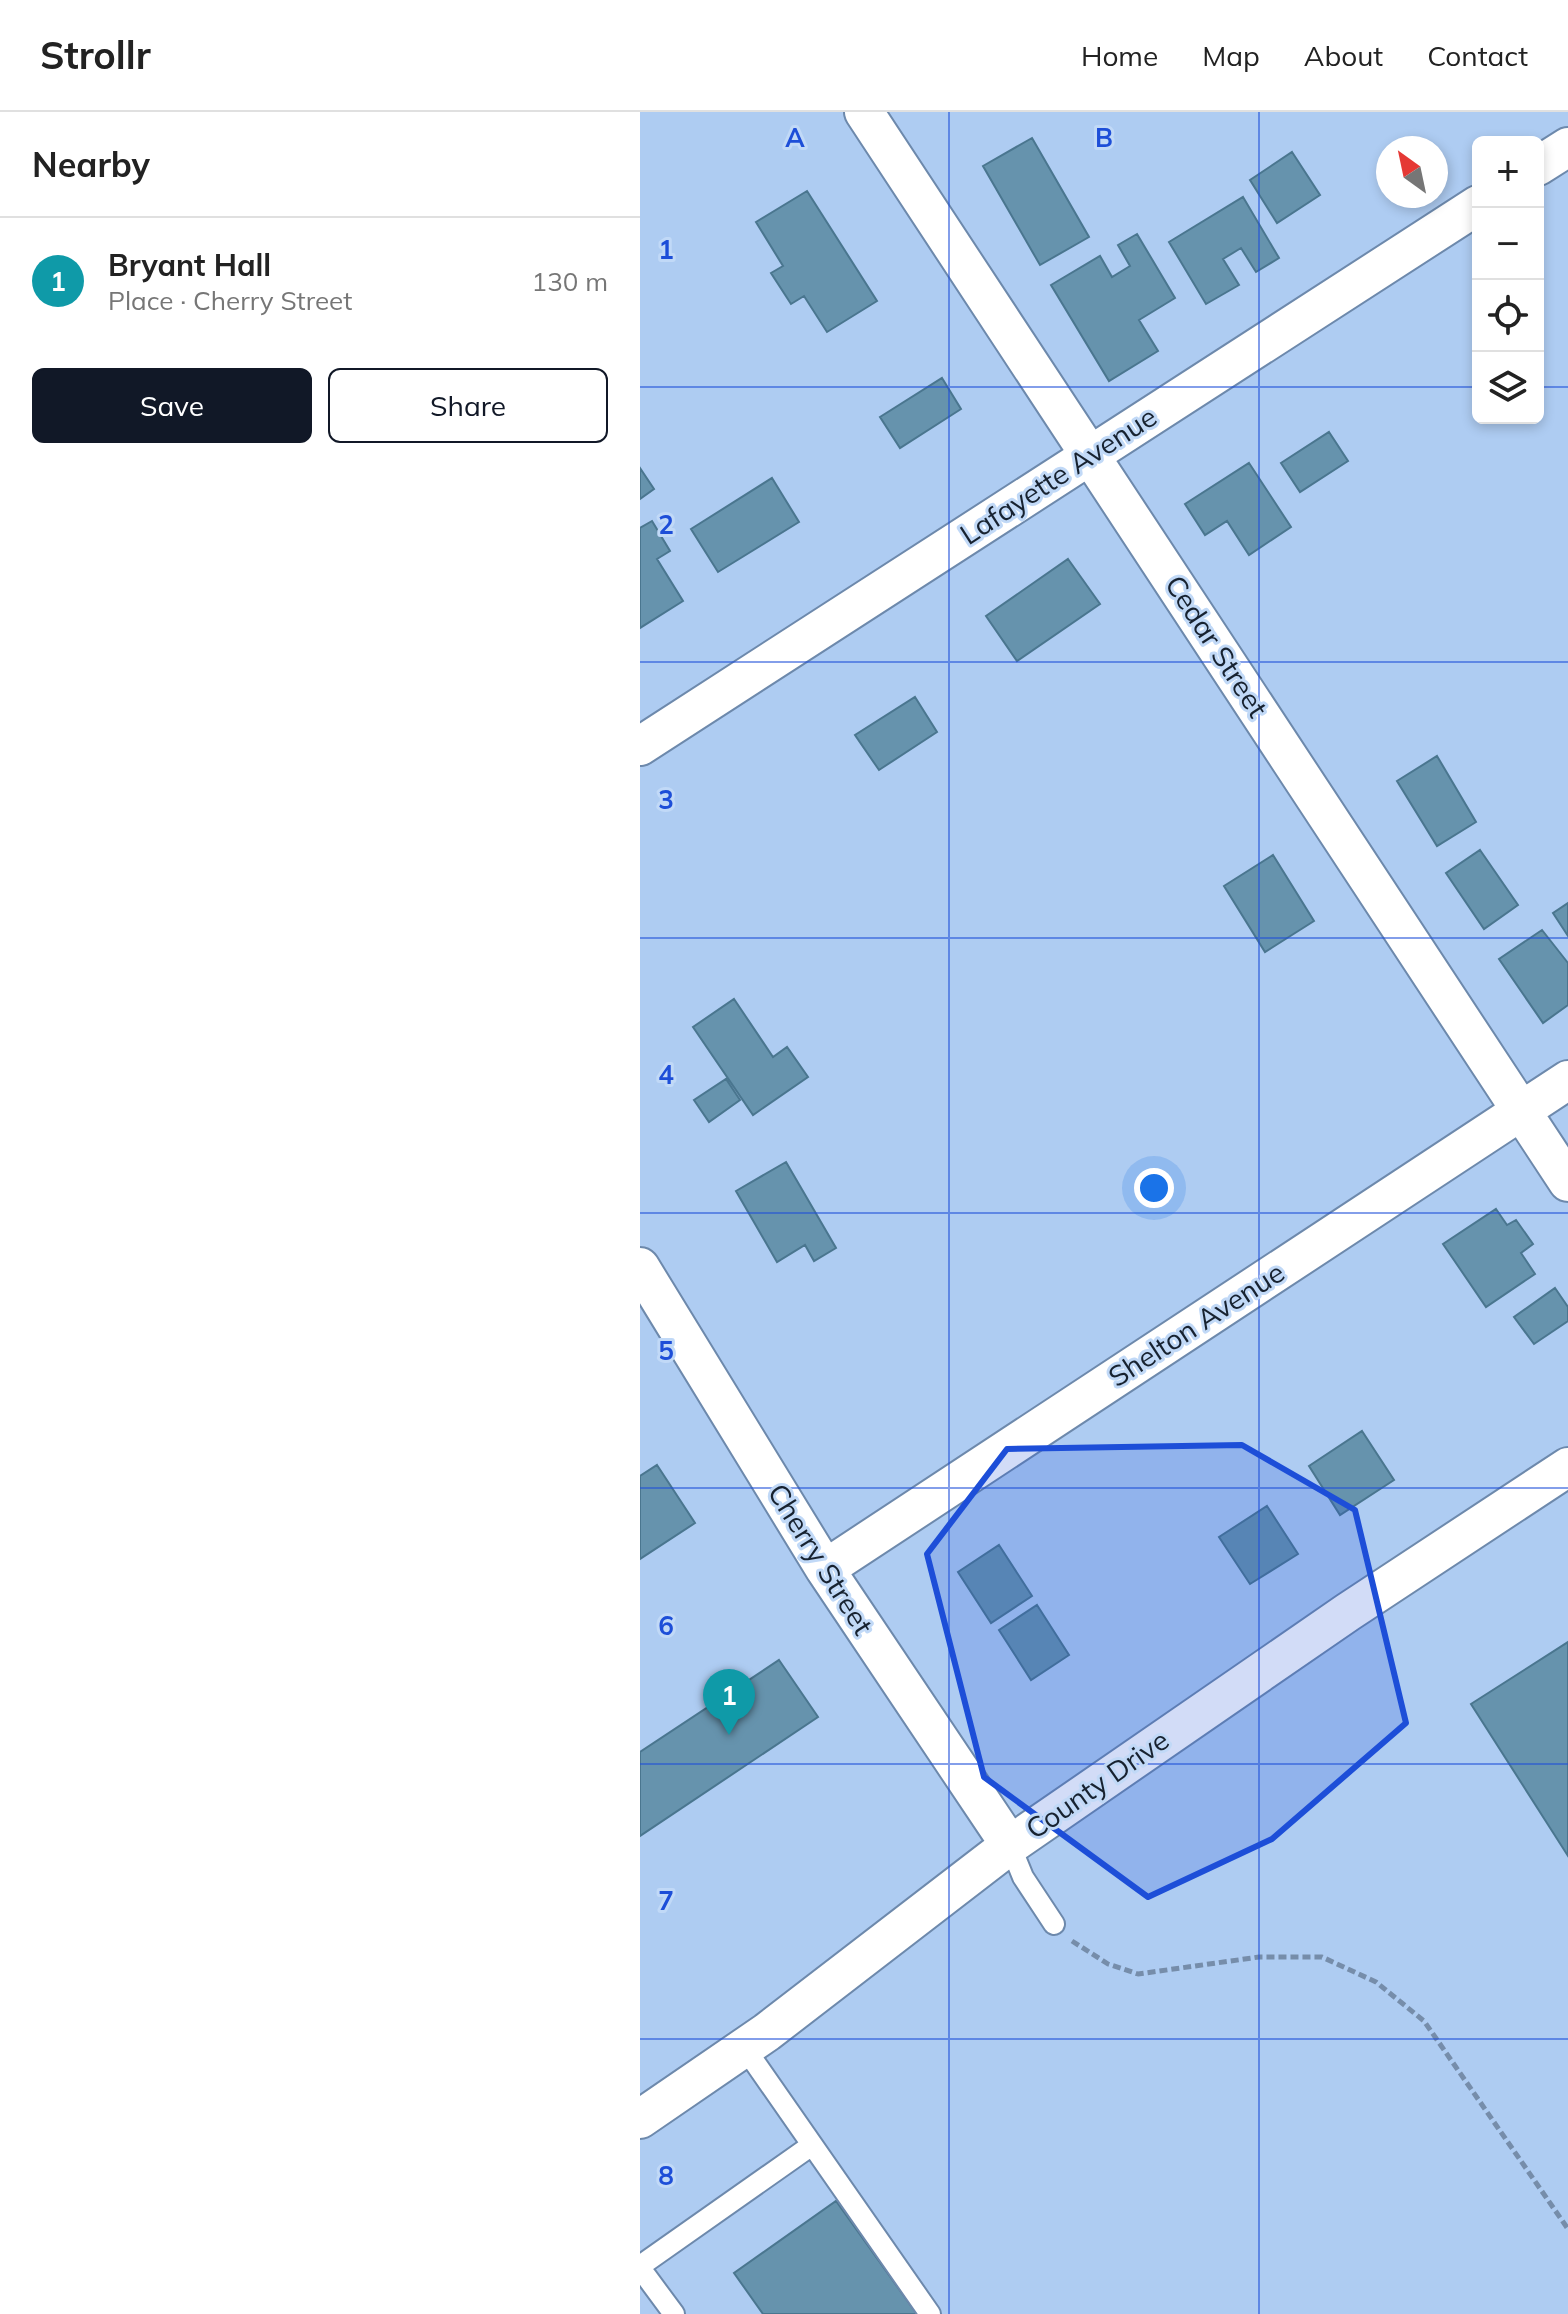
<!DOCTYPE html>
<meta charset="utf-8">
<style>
:root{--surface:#fff;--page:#f6f6f6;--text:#222;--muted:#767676;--line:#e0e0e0;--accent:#111827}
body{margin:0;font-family:Mulish,sans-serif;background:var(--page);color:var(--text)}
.controls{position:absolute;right:24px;top:24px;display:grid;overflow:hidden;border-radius:12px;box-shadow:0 4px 12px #0003}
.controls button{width:72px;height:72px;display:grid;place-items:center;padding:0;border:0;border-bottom:2px solid var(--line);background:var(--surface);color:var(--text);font:40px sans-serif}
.compass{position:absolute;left:736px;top:24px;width:72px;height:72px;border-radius:50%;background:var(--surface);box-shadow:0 4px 12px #0003;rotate:327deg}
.you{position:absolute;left:514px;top:1076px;width:28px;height:28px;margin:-20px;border:6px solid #fff;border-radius:50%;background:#1a73e8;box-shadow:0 0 0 12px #1a73e833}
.badge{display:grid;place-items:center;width:52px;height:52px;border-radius:50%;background:var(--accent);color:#fff;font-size:26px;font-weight:700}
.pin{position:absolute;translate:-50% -66px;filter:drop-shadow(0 2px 4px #0008)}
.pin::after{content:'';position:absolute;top:42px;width:28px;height:24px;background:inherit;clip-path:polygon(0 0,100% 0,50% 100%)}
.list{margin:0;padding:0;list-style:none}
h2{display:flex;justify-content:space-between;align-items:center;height:104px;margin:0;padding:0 32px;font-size:34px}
h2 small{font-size:26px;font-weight:400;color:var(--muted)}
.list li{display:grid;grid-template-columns:52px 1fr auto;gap:24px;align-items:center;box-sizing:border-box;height:128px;padding:0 32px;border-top:2px solid var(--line)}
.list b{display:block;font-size:30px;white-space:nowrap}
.list p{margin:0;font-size:26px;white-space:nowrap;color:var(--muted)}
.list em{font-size:26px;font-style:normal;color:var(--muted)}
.actions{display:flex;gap:16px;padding:24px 32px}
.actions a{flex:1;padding:18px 0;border:2px solid var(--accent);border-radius:12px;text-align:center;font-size:28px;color:var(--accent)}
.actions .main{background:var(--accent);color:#fff}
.icon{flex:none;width:44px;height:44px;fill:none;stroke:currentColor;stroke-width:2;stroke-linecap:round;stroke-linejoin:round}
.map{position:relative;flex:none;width:928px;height:2202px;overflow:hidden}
header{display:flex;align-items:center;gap:48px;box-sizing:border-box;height:112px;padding:0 40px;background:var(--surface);border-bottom:2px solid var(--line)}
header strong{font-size:38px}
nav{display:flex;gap:44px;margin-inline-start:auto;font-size:28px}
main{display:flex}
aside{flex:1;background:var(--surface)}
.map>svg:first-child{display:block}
.building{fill:#6693ad;stroke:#4a768f;stroke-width:2}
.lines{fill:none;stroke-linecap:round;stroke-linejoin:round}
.service-casing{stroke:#6d89ac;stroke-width:24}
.minor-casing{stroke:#6d89ac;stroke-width:42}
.path{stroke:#768daa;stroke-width:5;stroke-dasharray:8 4;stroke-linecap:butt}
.service{stroke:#fff;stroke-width:20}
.minor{stroke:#fff;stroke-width:38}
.marked{fill:#1d4ed8;fill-opacity:0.2;stroke:#1d4ed8;stroke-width:6;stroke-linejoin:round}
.grid{fill:none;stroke:#1d4ed8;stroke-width:2;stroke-opacity:0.55}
.labels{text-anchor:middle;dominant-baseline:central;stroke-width:6;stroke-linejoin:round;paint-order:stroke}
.street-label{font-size:28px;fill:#172230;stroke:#c1d9f7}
.grid-label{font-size:26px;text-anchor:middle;font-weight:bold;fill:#1d4ed8;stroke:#c1d9f7;stroke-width:6;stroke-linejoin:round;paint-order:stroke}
</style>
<header>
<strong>Strollr</strong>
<nav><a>Home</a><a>Map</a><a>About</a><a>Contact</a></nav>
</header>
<main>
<aside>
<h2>Nearby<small></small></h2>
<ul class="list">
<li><span class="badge" style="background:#0f9aa8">1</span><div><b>Bryant Hall</b><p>Place · Cherry Street</p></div><em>130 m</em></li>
</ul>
<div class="actions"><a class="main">Save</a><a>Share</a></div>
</aside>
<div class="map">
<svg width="928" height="2202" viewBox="0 0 928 2202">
<rect width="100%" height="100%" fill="#aeccf2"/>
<path class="building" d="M 392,26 L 449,125 L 400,153 L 343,54 Z
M 652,40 L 680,83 L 637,111 L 610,68 Z
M 167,79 L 237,189 L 187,220 L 164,184 L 151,192 L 131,161 L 143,154 L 116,110 Z
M 603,85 L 639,146 L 616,160 L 601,136 L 583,147 L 599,173 L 566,192 L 529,130 Z
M 497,122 L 535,186 L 499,208 L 518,239 L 469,269 L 411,173 L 460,144 L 472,165 L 490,154 L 478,133 Z
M 302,266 L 321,297 L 260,336 L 240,305 Z
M 689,320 L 708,349 L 660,380 L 641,351 Z
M 609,351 L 651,415 L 609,443 L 587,409 L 565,423 L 545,392 Z
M 0,356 L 14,377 L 0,387 Z
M 132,366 L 159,410 L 78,460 L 51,417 Z
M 12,409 L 30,439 L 17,447 L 43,489 L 0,516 L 0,416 Z
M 428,447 L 460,492 L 377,549 L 346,504 Z
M 275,585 L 297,620 L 239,658 L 215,623 Z
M 797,644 L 836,710 L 797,734 L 757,669 Z
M 840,738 L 878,793 L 844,817 L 806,761 Z
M 633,743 L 674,809 L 625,840 L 584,774 Z
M 928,791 L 928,824 L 913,801 Z
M 902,818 L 928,851 L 928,893 L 903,911 L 859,847 Z
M 94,887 L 133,945 L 147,935 L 168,965 L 113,1003 L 53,915 Z
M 86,967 L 100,988 L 69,1010 L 54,988 Z
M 146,1050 L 196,1136 L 174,1149 L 165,1133 L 137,1150 L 96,1079 Z
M 856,1097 L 867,1113 L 876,1108 L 893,1132 L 881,1141 L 895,1162 L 846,1195 L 803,1132 Z
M 915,1176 L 928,1195 L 928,1209 L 894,1232 L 874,1205 Z
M 722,1319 L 754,1368 L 700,1403 L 669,1354 Z
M 17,1353 L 55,1411 L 0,1447 L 0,1364 Z
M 627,1394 L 658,1442 L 610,1472 L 579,1425 Z
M 359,1433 L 392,1484 L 351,1511 L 318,1460 Z
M 397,1493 L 429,1543 L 391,1568 L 359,1518 Z
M 928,1530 L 928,1744 L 831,1592 Z
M 139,1548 L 178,1605 L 0,1724 L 0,1640 Z
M 196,2089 L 277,2202 L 123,2202 L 94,2161 Z"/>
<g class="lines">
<defs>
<path id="service" d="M 370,1733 L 383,1765 L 414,1812
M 104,1935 L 290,2202
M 0,2154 L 172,2033
M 0,2156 L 34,2202"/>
<path id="minor" d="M 224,0 L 928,1070
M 898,54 L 928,35
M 0,634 L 838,93
M 0,1155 L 185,1457 L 370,1733
M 185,1457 L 928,968
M 0,2007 L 127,1920 L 370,1733 L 708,1500 L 928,1355"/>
</defs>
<use href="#service" class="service-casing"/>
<use href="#minor" class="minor-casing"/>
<path class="path" d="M 432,1829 L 468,1852 L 498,1862 L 619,1845 L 682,1845 L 736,1870 L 784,1909 L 928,2117"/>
<use href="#service" class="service"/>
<use href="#minor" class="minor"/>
</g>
<path class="marked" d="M 602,1333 L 715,1398 L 766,1611 L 632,1727 L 508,1785 L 344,1665 L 287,1442 L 367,1337 Z"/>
<path class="grid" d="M 309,0 L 309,2202M 619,0 L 619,2202M 0,275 L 838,275M 898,275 L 928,275M 0,550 L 928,550M 0,826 L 928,826M 0,1101 L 928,1101M 0,1376 L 928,1376M 0,1652 L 928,1652M 0,1927 L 928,1927"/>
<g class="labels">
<g class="street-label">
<text transform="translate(418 363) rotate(-33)">Lafayette Avenue</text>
<text transform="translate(577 534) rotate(57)">Cedar Street</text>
<text transform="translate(556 1212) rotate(-33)">Shelton Avenue</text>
<text transform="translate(181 1447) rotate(58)">Cherry Street</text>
<text transform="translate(457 1672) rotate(-35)">County Drive</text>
</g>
</g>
<g class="grid-label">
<text x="155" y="35">A</text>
<text x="464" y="35">B</text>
<text x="26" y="147">1</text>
<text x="26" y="422">2</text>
<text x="26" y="697">3</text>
<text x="26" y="972">4</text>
<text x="26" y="1248">5</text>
<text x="26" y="1523">6</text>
<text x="26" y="1798">7</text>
<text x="26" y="2073">8</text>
</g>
</svg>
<div class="controls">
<button>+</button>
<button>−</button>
<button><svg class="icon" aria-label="locate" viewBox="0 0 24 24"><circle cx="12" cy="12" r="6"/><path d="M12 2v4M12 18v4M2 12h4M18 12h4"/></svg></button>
<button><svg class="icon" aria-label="layers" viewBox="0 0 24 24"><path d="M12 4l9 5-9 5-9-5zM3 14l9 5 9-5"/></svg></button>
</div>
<svg class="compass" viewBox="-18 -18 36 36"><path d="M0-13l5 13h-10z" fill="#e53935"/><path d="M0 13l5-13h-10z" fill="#767676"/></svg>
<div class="you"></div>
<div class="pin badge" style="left:89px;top:1623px;background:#0f9aa8">1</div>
</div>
</main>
